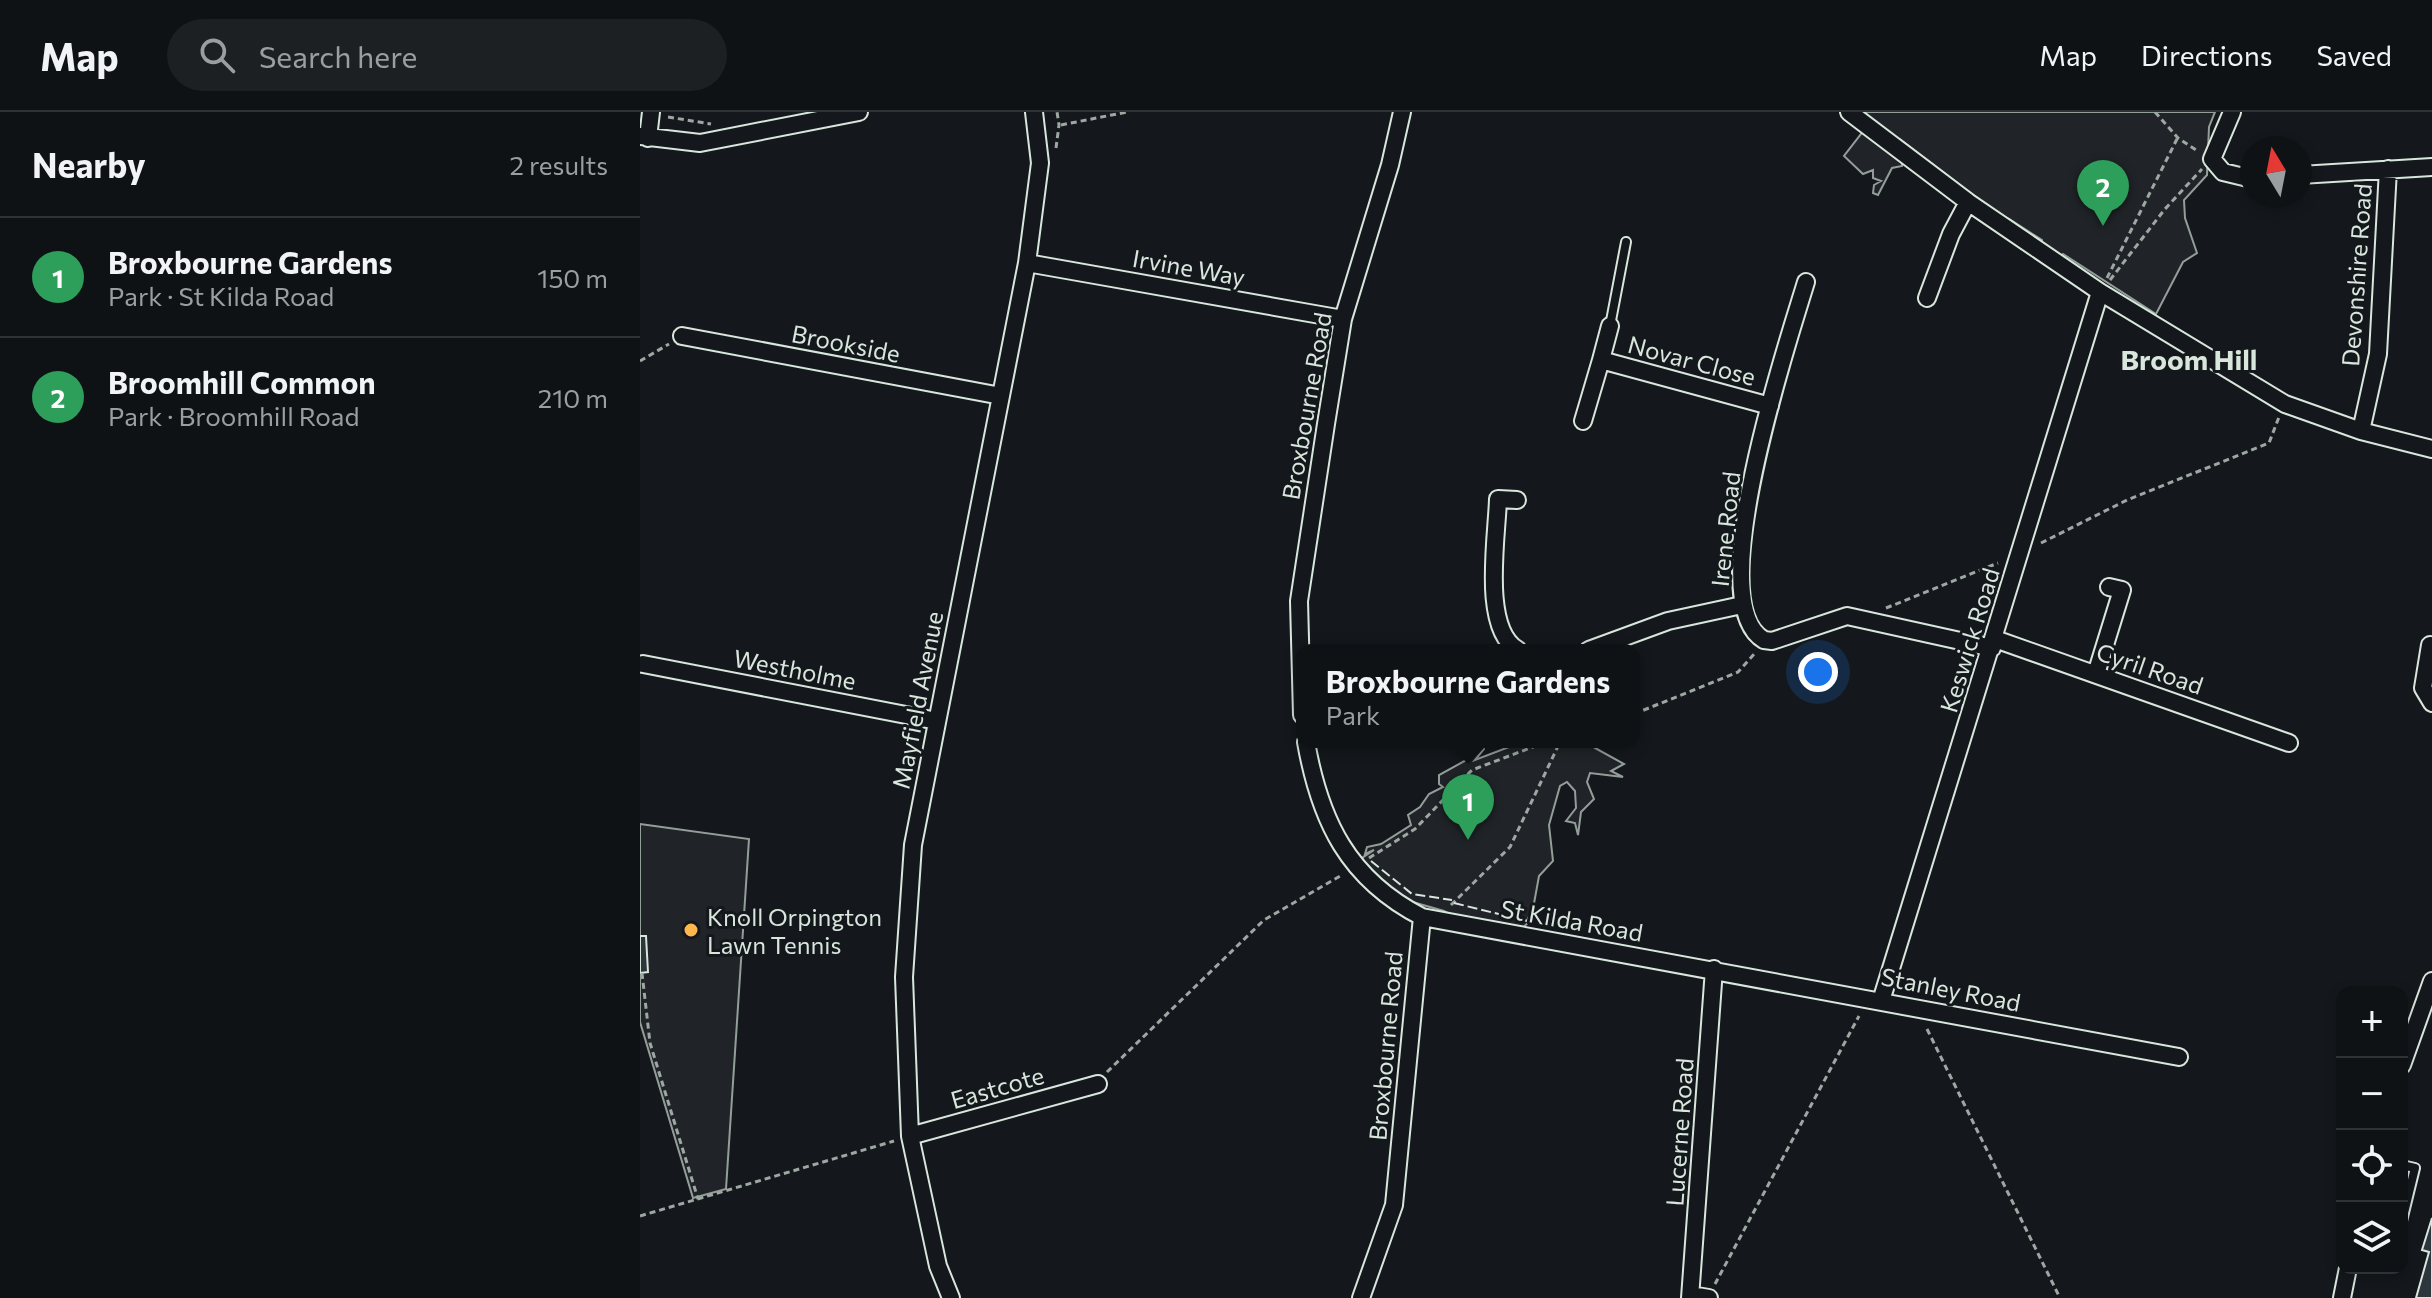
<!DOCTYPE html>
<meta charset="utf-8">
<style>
:root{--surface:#0f1215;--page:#1d2022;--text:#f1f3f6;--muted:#9b9ea0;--line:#2f3234;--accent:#db2777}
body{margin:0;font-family:Commissioner,sans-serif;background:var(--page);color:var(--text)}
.controls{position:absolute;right:24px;bottom:24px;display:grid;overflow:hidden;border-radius:16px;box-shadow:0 4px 12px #0003}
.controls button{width:72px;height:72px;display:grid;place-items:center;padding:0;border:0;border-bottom:2px solid var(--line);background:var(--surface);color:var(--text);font:40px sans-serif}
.compass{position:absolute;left:1600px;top:24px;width:72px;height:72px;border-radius:50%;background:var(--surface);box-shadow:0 4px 12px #0003;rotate:350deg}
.you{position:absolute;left:1178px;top:560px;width:28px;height:28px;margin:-20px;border:6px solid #fff;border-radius:50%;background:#1a73e8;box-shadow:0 0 0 12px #1a73e833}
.badge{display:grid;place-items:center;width:52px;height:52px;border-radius:50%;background:var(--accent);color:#fff;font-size:26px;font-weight:700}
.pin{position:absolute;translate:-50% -66px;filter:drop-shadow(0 2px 4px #0008)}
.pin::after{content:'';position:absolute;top:42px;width:28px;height:24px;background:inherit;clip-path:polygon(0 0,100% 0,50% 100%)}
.popup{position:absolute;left:656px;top:532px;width:344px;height:104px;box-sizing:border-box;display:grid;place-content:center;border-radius:16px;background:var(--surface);filter:drop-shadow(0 2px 6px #0005);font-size:26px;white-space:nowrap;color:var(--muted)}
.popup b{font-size:30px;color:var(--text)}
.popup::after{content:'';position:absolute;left:50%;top:100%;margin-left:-16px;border:16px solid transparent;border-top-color:var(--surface)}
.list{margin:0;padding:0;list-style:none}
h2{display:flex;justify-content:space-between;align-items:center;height:104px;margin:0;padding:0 32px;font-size:34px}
h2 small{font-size:26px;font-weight:400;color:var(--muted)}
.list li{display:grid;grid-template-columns:52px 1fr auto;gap:24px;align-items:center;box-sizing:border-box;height:120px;padding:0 32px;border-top:2px solid var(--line)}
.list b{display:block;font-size:30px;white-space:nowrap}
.list p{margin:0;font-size:26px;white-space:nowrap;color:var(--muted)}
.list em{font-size:26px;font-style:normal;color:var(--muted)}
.icon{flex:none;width:44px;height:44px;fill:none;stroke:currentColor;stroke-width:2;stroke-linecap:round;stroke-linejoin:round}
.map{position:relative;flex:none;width:1792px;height:1186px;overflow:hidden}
header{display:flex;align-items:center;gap:48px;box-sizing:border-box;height:112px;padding:0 40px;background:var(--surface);border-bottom:2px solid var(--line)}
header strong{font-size:38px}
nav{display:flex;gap:44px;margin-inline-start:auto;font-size:28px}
.search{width:560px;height:72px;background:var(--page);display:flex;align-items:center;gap:20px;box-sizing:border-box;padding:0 28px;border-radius:44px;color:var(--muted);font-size:30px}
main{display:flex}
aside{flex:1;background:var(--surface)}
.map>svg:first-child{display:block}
.green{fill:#202428;stroke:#939e99;stroke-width:2}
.building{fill:#2c363c;stroke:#d8e6dc;stroke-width:2}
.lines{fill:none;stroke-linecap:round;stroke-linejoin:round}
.lane-casing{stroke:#d8e6dc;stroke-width:12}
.street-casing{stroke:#d8e6dc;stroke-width:20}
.path{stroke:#9da8a2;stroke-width:3;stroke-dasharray:6 4;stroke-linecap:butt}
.lane{stroke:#14181c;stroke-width:8}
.street{stroke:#14181c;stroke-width:16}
.fence{stroke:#d8e6dc;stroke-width:2;stroke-dasharray:10 4;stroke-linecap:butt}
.poi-dot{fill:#ffb74d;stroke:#14181c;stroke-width:3}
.labels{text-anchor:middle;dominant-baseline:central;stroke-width:6;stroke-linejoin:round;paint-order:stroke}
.street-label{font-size:24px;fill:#d8e6dc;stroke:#14181c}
.poi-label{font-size:24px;fill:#d8e6dc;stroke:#14181c;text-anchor:start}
.quarter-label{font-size:28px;font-weight:bold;fill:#d8e6dc;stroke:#14181c}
</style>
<header>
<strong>Map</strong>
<div class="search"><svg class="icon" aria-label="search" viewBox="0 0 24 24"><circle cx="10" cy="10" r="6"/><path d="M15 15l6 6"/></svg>Search here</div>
<nav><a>Map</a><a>Directions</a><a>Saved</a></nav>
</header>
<main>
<aside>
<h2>Nearby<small>2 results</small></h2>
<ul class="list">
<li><span class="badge" style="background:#2e9e5b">1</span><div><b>Broxbourne Gardens</b><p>Park · St Kilda Road</p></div><em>150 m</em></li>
<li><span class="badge" style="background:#2e9e5b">2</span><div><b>Broomhill Common</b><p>Park · Broomhill Road</p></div><em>210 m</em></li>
</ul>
</aside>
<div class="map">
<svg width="1792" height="1186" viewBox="0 0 1792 1186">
<rect width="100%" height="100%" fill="#14181c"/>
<path class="green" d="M 1218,0 L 1575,0 L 1569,15 L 1567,63 L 1544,88 L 1545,106 L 1557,141 L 1543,150 L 1516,202 L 1423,142 L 1420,145 L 1401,134 L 1402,128 L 1369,107 L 1345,97 L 1344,91 L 1261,28 L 1262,54 L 1252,56 L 1238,83 L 1233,81 L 1234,73 L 1241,69 L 1233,66 L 1233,58 L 1223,62 L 1204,44 L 1224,18 Z
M 823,630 L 843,631 L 844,637 L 835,648 L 882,630 L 958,630 L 955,636 L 984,652 L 971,659 L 983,665 L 950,661 L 947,670 L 954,687 L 941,700 L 938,723 L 935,711 L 926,709 L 936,696 L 935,679 L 927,670 L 920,674 L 909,713 L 913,749 L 899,764 L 891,808 L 872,826 L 852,826 L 804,799 L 769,789 L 754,781 L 719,748 L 734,738 L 725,742 L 727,735 L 741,732 L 771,713 L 768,703 L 780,695 L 789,682 L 803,675 L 799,672 L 799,663 L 830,646 L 822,640 Z
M 0,712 L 109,727 L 86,1077 L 53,1086 L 0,910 Z"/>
<path class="building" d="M 0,824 L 6,824 L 8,860 L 0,861 Z
M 1792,1106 L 1792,1186 L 1776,1186 L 1789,1140 L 1782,1138 Z"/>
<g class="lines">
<defs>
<path id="lane" d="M 970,214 L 986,130
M 1762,1053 L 1775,1056 L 1762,1109"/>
<path id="street" d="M 1209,0 L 1328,90 L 1460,180 L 1645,292 L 1721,319 L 1792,337
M 1592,0 L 1572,47 L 1583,60 L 1612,67
M 0,24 L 60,31 L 219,0
M 8,26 L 11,0
M 1660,63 L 1792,55
M 387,151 L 703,207
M 1166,170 C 1148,230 1060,491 1124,528 L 1132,529 L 1207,504 L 1352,536
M 1287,186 L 1311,122 L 1328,90
M 970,214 L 961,248 L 1130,294
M 42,224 L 361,284
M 943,309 L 961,248
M 1721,319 L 1738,242 L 1748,57
M 877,388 L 858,387 C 857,425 841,517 878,538
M 1355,527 L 1649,631
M 1790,533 L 1783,576 L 1792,591
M 949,538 L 1028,509 L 1102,493
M 3,552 L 297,609
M 1456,562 L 1482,478 L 1469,475
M 662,603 L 659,489 L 686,312 L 703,207 L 750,53 L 762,0
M 666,630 C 680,709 708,767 782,805 L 754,1093 L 721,1186
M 782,805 L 1539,945
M 1241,889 L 1460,180
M 1762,953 L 1792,869
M 270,1024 L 458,972
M 1051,1183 L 1069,1186
M 311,1186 L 298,1154 L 270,1024 L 264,865 L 273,733 L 387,151 L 400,51 L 394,0
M 1050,1186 L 1074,857
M 1702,1186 L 1708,1156"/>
</defs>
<use href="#lane" class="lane-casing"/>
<use href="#street" class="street-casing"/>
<path class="path" d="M 1515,0 L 1538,26 L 1556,38
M 28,5 L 71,12
M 421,13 L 487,0
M 416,36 L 419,13 L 417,0
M 1467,166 L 1537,27
M 1470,168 L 1525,97 L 1562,57
M 0,249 L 29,232
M 1401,431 L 1487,388 L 1629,331 L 1639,305
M 1246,496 L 1358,451
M 994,602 L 1098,560 L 1115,541
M 729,746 L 775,717 L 832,658 L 906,630
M 811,793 L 870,735 L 920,630
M 2,861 L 10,931 L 58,1087
M 1287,917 L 1420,1186
M 467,960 L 624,808 L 702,763
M 0,1104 L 254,1029
M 1075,1172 L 1219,904"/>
<use href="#lane" class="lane"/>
<use href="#street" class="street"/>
<path class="fence" d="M 731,749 L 772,782 L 812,788
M 814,791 L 887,809 L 892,797"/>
</g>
<circle class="poi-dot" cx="51" cy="818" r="8"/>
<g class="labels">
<g class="street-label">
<text transform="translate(549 155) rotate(10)">Irvine Way</text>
<text transform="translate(1716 163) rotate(-86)">Devonshire Road</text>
<text transform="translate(206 231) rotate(11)">Brookside</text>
<text transform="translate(1052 248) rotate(15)">Novar Close</text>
<text transform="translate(666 294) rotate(-80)">Broxbourne Road</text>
<text transform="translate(1085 417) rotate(-84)">Irene Road</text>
<text transform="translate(1329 528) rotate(-73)">Keswick Road</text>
<text transform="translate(1510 556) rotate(19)">Cyril Road</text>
<text transform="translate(155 557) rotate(11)">Westholme</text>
<text transform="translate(277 588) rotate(-79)">Mayfield Avenue</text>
<text transform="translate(932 808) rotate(10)">St Kilda Road</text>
<text transform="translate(1311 877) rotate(11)">Stanley Road</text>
<text transform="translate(745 934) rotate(-85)">Broxbourne Road</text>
<text transform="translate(357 975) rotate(-16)">Eastcote</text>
<text transform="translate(1039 1020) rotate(-86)">Lucerne Road</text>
</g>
<g class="poi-label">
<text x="67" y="804">Knoll Orpington<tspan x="67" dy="28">Lawn Tennis</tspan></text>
</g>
<g class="quarter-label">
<text x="1549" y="247">Broom Hill</text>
</g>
</g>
</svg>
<div class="controls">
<button>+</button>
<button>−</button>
<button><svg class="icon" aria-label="locate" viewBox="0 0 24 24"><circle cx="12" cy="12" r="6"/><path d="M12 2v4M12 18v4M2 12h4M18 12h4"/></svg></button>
<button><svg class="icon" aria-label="layers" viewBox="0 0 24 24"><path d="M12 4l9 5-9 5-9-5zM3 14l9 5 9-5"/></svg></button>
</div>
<svg class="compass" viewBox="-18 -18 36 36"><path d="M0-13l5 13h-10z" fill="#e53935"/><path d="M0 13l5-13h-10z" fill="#9b9ea0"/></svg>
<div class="you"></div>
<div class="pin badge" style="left:828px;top:728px;background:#2e9e5b">1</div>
<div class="popup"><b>Broxbourne Gardens</b>Park</div>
<div class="pin badge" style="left:1463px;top:114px;background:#2e9e5b">2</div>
</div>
</main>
